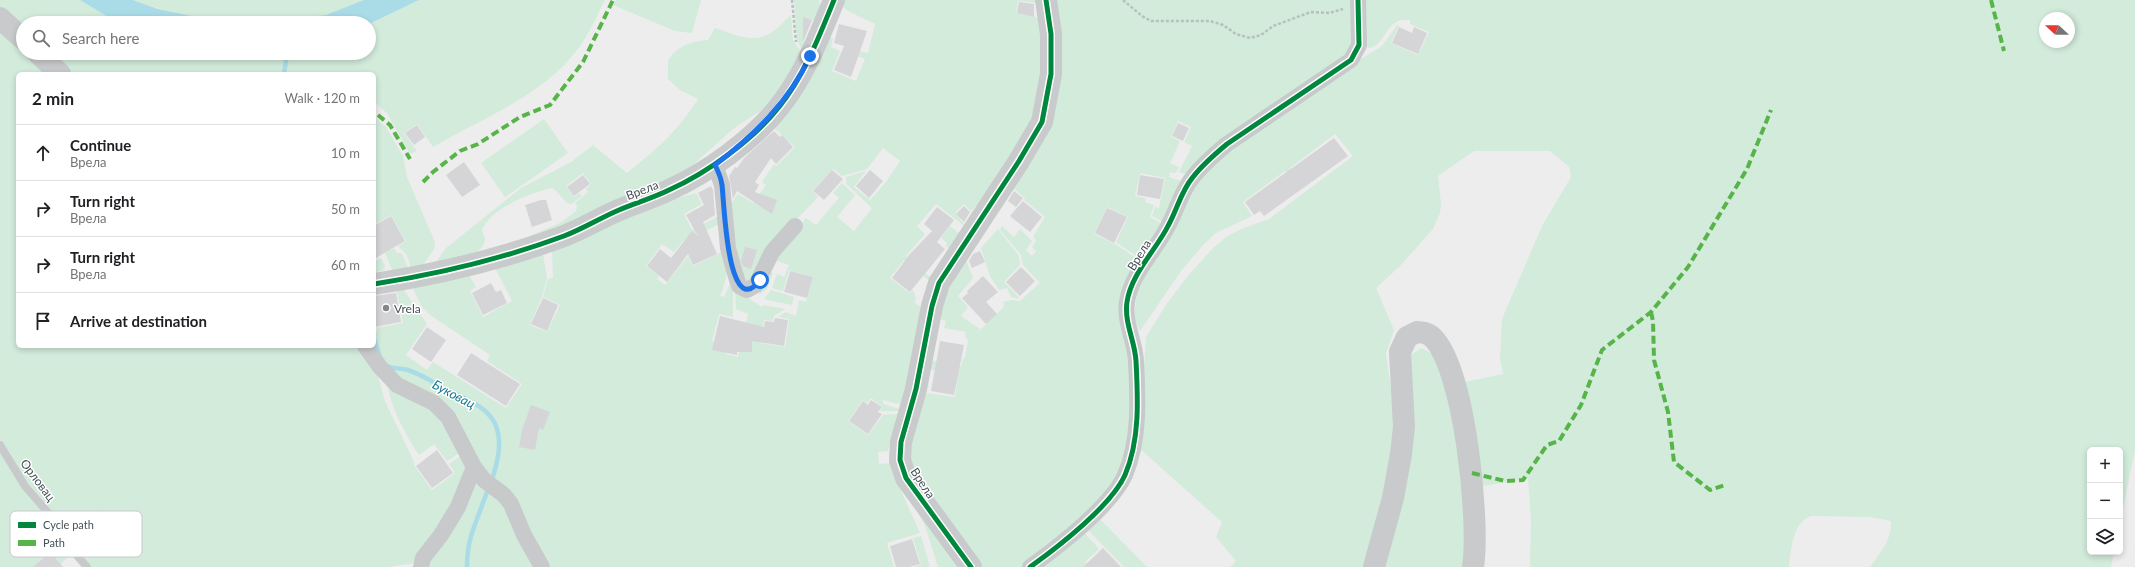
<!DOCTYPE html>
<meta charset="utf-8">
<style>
:root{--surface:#fff;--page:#f6f6f6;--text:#202124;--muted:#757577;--line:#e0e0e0}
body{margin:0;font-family:Lato,sans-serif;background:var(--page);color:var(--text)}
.controls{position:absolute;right:12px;bottom:12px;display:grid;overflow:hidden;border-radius:6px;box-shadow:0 2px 6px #0003}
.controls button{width:36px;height:36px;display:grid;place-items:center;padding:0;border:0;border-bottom:1px solid var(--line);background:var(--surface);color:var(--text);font:20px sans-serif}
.compass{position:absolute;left:2039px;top:12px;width:36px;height:36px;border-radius:50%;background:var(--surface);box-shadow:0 2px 6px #0003;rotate:292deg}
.stop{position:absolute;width:12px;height:12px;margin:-9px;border:3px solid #1a73e8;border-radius:50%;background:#fff}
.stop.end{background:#1a73e8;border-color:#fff;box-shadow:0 1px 4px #0008}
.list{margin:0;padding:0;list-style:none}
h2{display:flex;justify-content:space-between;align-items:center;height:52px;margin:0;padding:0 16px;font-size:17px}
h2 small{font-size:13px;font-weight:400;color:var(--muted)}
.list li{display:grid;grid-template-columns:26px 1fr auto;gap:12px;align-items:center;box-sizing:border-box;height:56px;padding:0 16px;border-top:1px solid var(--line)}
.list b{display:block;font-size:15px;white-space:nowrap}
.list p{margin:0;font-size:13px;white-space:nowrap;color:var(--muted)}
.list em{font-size:13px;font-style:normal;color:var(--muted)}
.icon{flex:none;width:22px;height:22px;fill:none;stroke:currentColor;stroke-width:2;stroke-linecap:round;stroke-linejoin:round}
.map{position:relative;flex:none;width:2135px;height:567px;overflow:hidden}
.search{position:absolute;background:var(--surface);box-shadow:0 2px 6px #0003;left:16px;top:16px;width:360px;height:44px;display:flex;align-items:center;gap:10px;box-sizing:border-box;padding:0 14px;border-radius:22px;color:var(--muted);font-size:15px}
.panel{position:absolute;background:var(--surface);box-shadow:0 2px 6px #0003;left:16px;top:72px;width:360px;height:276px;border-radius:6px}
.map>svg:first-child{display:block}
.green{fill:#d2ebdb;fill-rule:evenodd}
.water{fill:#aadce7}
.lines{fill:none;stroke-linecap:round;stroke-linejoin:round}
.stream{stroke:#aadce7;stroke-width:4.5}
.building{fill:#d5d5d7}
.path{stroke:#b6c0bd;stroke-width:2.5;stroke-dasharray:3 2;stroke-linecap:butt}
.lane{stroke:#c7c9cb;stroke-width:8}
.street{stroke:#c7c9cb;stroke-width:16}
.secondary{stroke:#c8cacc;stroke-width:22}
.quiet{stroke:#57b448;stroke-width:4;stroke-dasharray:8 4;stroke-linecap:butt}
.cycleway-casing{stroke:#fff;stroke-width:8}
.cycleway{stroke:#00873e;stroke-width:5}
.route{stroke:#1a73e8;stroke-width:5}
.poi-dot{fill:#81878c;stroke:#fff;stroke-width:1.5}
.labels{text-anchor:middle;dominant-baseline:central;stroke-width:3;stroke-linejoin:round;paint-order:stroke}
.street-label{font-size:12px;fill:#465058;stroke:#fff}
.poi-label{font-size:12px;fill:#465058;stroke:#fff;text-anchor:start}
.water-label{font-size:13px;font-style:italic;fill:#177c93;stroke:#fff}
.key{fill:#fff;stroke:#c8cacd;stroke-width:1}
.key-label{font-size:11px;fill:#465058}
</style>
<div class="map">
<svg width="2135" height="567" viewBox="0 0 2135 567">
<rect width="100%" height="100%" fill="#eeeded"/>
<path class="green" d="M 0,0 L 80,0 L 118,23 L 23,23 L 23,30 L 0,9 Z
M 133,0 L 364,0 C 329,22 265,25 224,23 C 198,21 158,9 133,0 Z
M 419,0 L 605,0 C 598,13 592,28 584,40 C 550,94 485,116 433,147 L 417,124 L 404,133 L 417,151 L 410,154 L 387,113 L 374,102 L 374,74 L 70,74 L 47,53 L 369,53 L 369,24 Z
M 616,0 L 701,0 L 692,33 L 675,31 L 613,5 Z
M 794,0 L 819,0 L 821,12 L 817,21 L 803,18 L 804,50 L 802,50 L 797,40 Z
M 844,0 L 1038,0 L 1039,3 L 1018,1 L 1016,13 L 1039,18 L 1044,35 L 1036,116 L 985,198 L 971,211 L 964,204 L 955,213 L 964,224 L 963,225 L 936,204 L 917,226 L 925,234 L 906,256 L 933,280 L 932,283 L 904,260 L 890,278 L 910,293 L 913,290 L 916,298 L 914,302 L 924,310 L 903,402 L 899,404 L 883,400 L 883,404 L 899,409 L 899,411 L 880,411 L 883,407 L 871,398 L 867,403 L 863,400 L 848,421 L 868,435 L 883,415 L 898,414 L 888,451 L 878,452 L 879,464 L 892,463 L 899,486 L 920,533 L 887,543 L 894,567 L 546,567 L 450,415 L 399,382 L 374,346 L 374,331 L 378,331 L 377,328 L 403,323 L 396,287 L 402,287 L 427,324 L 406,355 L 427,370 L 433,362 L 506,408 L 522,384 L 487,361 L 490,355 L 430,315 L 422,307 L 411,285 L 468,273 L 476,287 L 470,291 L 483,317 L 512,301 L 494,266 L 543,254 L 547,278 L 542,297 L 530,325 L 547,332 L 560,305 L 543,297 L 548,279 L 553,278 L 552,247 L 663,202 L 696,193 L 702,204 L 684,214 L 692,230 L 721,215 L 722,223 L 683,241 L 674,252 L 662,244 L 646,266 L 659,276 L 657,279 L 665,285 L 688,256 L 693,266 L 726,250 C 729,268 727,279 720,296 L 724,297 L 733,277 L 733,317 L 719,314 L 712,341 L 728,345 L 726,354 L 738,357 L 748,314 L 736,309 L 735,290 L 762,307 L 763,305 L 785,309 L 774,316 L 773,321 L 764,320 L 760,343 L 785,347 L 789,319 L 779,317 L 779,316 L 786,312 L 796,316 L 799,300 L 806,302 L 813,277 L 789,270 L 783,291 L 772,288 L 777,274 L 784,277 L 789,265 L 775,260 L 770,272 L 773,273 L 767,289 L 759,295 C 768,263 785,243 806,218 L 816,225 L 839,198 L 833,193 L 842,183 L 855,195 L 837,217 L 854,231 L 872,208 L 846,184 L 846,177 L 866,171 L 854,187 L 870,200 L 885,183 L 900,161 L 883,148 L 867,169 L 842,176 L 833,169 L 812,191 L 818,197 L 795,221 L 757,278 L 742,284 L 729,207 L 738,194 L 753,203 L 766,185 L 762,182 L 774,164 L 776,166 L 795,147 L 772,126 L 830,37 L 833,39 L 831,47 L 840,51 L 832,71 L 856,81 L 865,59 L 844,51 L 845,48 L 868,53 L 875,24 L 848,11 L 844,8 Z
M 1054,0 L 1353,0 L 1354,48 L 1190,176 L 1179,172 L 1192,146 L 1184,142 L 1191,127 L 1178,121 L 1171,137 L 1180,141 L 1170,163 L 1179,167 L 1176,173 L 1170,172 L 1169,177 L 1181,181 L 1165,223 L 1152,216 L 1155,207 L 1159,208 L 1165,178 L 1140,173 L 1135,196 L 1146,198 L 1145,202 L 1154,205 L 1150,217 L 1164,225 L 1142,260 L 1116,242 L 1128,217 L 1107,207 L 1094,234 L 1115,244 L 1141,261 L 1129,283 L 1133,358 L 1128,459 L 1101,499 L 1024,567 L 979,567 L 925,495 L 907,457 L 925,393 L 955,397 L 958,374 L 927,369 L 929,360 L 961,366 L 963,358 L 965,358 L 968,340 L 965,337 L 966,332 L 944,328 L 946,321 L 937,318 L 939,306 L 964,255 L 973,278 L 958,296 L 968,307 L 961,316 L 980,329 L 976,334 L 1004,307 L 1003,302 L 1012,300 L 1020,301 L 1040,283 L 1023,265 L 1021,255 L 1000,230 L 1002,226 L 1014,237 L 1020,229 L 1032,241 L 1026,250 L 1032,256 L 1036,251 L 1032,247 L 1036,240 L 1033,237 L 1045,217 L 1024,200 L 1025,198 L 1011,186 L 1028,159 Z
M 1361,0 L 2135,0 L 2135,450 L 2120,523 L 2120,450 L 2090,450 L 2090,552 L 2114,552 L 2111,567 L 1870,567 C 1881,552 1892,539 1891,521 L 1870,517 L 1811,516 C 1792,523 1791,550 1789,567 L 1530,567 L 1531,518 L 1528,479 L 1482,486 L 1464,382 L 1503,374 L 1500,358 L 1502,319 L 1542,226 L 1571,177 L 1569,167 L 1550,151 L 1474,151 L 1438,176 L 1441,204 L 1440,213 L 1433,229 L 1400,266 L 1376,288 L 1394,330 L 1386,354 L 1392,396 L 1395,445 L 1367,567 L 1230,567 L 1236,561 L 1216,537 L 1222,522 L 1139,448 L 1146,337 L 1168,302 L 1187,277 L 1212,249 L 1226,237 L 1241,229 L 1269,219 L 1353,156 L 1335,134 L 1290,168 L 1296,177 L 1292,180 L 1285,171 L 1243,202 L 1252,216 L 1216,233 L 1204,244 L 1181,271 L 1140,331 L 1134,318 L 1137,292 L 1188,197 L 1213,161 L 1356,62 L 1382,46 L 1397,25 L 1399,25 L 1391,43 L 1418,55 L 1429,32 L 1410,24 L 1410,20 C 1384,16 1387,47 1368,48 L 1365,45 ZM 2045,18 L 2069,18 L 2069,42 L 2045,42 Z
M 791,15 L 793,40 L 802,54 L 776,97 L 763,109 L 733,129 L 677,179 L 583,219 L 513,243 L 562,222 L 576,211 L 577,206 L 575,203 L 588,192 L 586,189 L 591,184 L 583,173 L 566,186 L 574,197 L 579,193 L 582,196 L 571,204 C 563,203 560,192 552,188 C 530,193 491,208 482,230 C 483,233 485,237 485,239 C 484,258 450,259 436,262 L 446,248 L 521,188 L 571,162 L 593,145 L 627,173 C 657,149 677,132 698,99 L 680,90 L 668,79 L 668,61 C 676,46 692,41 708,40 L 715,28 C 734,34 754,45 772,32 C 779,28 784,21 791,15 Z
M 0,27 L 23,49 L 23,53 L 27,53 L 50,74 L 18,74 L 18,346 L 360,346 L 377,373 L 385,401 L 415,464 L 414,465 L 432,490 L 455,473 L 449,464 L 463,454 L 466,462 L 467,479 L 415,563 L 388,567 L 92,567 L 84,558 L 61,522 L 19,472 L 0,439 Z
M 374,117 L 386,127 L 403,156 L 407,177 L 435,242 L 434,249 L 423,265 L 411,267 L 406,254 L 398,246 L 406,241 L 391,215 L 374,225 Z
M 544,119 L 568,153 L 505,197 L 481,163 Z
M 950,226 L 960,234 L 950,249 L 946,246 L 947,243 L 941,238 Z
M 998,229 L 1019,256 L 1020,265 L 1004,282 L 1019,297 L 1018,299 L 1011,297 L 1007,288 L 999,290 L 990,276 L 981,248 Z
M 380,240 L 386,252 L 394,248 L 397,253 L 402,253 L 408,268 L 392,270 Z
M 381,258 L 385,265 L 384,270 L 374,273 L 374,262 Z
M 771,290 L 794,297 L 792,305 L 764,299 Z
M 1421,348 L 1435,355 L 1440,365 L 1463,457 L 1466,567 L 1383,567 L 1411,355 Z
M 388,384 L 434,408 L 461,452 L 447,461 L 434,444 L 419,455 C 408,439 388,403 388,384 Z
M 0,451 L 53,521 L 73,553 L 57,567 L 50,561 L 55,557 L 50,551 L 39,561 L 44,567 L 0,567 Z
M 473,477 L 505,501 L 539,567 L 424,567 Z
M 915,507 L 963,567 L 938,567 L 925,526 Z
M 1097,516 L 1147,567 L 1124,567 L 1086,528 Z
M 1083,531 L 1099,549 L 1085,562 L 1089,567 L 1039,567 Z
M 921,536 L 930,567 L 914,567 L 921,564 L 913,538 Z"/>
<path class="water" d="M 80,0 L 133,0 L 158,9 L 224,23 L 275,22 L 326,15 L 364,0 L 419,0 L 369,24 L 118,23 Z"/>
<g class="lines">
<path class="stream" d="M 284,74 L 287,53
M 374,339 L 379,354
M 387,366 C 394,369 401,368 408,370 C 423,375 437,385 452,392 C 464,398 481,405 490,416 C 509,438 494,476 484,500 C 475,526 467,538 467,567"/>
</g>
<path class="building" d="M 1019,2 L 1034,4 L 1034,17 L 1017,13 Z
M 803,17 L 812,20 L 803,42 Z
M 839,24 L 867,31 L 851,77 L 834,70 L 844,46 L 834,43 Z
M 1399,27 L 1412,33 L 1414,27 L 1427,33 L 1418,54 L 1392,43 Z
M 1178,123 L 1189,128 L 1183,141 L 1172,136 Z
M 417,125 L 425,137 L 414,145 L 405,133 Z
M 774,131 L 780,137 L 782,135 L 793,147 L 776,164 L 771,158 L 755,182 L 759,185 L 755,192 L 777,200 L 772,214 L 737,191 L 733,199 L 729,176 L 735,167 L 737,168 L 744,158 Z
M 1334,138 L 1348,156 L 1264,216 L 1260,211 L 1254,215 L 1245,202 Z
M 464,162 L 480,185 L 462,197 L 446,175 Z
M 832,170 L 843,179 L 824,200 L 813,191 Z
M 870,170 L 883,181 L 869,198 L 856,186 Z
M 583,175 L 590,184 L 574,196 L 567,187 Z
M 1140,175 L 1164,179 L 1160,199 L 1137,195 Z
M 711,186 L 713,190 L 715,215 L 703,222 L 717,254 L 693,265 L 688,254 L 667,282 L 647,266 L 660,249 L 671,258 L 692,231 L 698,236 L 686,215 L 704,205 L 698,193 Z
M 1014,191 L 1023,198 L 1016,207 L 1008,201 Z
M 541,200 L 546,200 L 552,220 L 532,227 L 525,205 Z
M 1023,201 L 1042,217 L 1030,232 L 1010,216 Z
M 964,206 L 970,212 L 964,222 L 956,214 Z
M 937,207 L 954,220 L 937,242 L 945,249 L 910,292 L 892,278 L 909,255 L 932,231 L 924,224 Z
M 1107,208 L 1127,217 L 1114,243 L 1095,233 Z
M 391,216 L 405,241 L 374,259 L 374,226 Z
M 745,247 L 757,250 L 751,269 L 743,266 L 741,261 Z
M 980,251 L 985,262 L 972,268 L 969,261 L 973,254 Z
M 1021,267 L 1035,281 L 1020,296 L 1006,282 Z
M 790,271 L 813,277 L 807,298 L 784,292 Z
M 983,276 L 998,292 L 986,302 L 997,314 L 986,324 L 962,298 L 968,293 L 967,291 Z
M 491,283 L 496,292 L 501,290 L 507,303 L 483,315 L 472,293 Z
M 396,293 L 401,322 L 374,327 L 374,296 Z
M 543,298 L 558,305 L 547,331 L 531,324 Z
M 720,316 L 764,327 L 765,321 L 774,322 L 775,318 L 788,320 L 784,346 L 752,341 L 752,352 L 737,352 L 737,355 L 712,350 Z
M 427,327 L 446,340 L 431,362 L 412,349 Z
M 940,341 L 964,345 L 954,395 L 931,391 Z
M 471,353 L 520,384 L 506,406 L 457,375 Z
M 871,400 L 882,407 L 878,412 L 882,414 L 868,434 L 849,421 L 863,401 L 868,405 Z
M 531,405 L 550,412 L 543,430 L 539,428 L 535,450 L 519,447 L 522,430 Z
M 437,450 L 453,473 L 432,488 L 416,466 Z
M 98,510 L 109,523 L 93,536 L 82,523 Z
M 912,539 L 920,564 L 909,567 L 896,567 L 890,546 Z
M 1103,548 L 1121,567 L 1083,567 Z
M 50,552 L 63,567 L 33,567 Z"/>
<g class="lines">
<path class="path" d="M 792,0 L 796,42
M 1123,0 L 1142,16 L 1151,21 L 1210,21 L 1223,25 L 1236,34 L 1250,38 L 1261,35 L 1273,26 L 1311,12 L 1329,13 L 1343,9"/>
<path class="lane" d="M 0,445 L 25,486 L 58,524 L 74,552 L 87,567"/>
<path class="street" d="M 715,165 L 722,185 L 728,248 L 734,270 L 739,286 L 747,290 L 756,285 L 772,252 L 795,226
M 365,346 L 380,367 L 397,385 L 434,403 L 448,417 L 474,467 L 484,480 L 504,495 L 511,504 L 524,535 L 542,567
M 421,567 L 423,558 L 441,535 L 458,507 L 474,467
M 1030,567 C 1058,547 1111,506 1125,475 C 1140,440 1138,399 1136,361 C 1135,341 1124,323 1127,302 C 1131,274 1156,250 1168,226 C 1177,210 1181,191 1193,177 C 1203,164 1215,154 1227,144 L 1351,60 L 1359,45 L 1358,0"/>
<path class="secondary" d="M 0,18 L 23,39
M 38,53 L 60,74
M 374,284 C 439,274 502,259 564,236 C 583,229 600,218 619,210 C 635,203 653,198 669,190 C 707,173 753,140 779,107 C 804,76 819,37 834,0
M 971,567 L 906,478 L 900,460 L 901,442 L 916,389 L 932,306 L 939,283 L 1019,161 L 1042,122 L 1051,74 L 1051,34 L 1046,0
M 1374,567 L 1393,498 L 1401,454 L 1404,427 L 1400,352 L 1407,337 L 1417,332 C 1422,332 1427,333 1431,336 C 1465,365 1480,523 1473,567"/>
<path class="quiet" d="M 1991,0 L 2004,51
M 378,115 L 390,125 L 410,159
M 423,182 L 433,172 L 460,151 L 478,144 L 520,117 L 550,105 L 583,62 L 613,0
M 1651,312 L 1653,321 L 1654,360 L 1668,412 L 1674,462 L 1710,490 L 1725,485
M 1472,473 L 1505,481 L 1523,480 L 1547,445 L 1559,441 L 1581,405 L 1602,350 L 1651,312 L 1688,267 L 1747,169 L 1771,110"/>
<defs>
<path id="cycleway" d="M 374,284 C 439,274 502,259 564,236 C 583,229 600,218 619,210 C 635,203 653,198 669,190 C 707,173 753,140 779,107 C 804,76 819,37 834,0
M 971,567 L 906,478 L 900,460 L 901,442 L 916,389 L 932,306 L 939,283 L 1019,161 L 1042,122 L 1051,74 L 1051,34 L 1046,0
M 1030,567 C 1058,547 1111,506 1125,475 C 1140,440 1138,399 1136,361 C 1135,341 1124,323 1127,302 C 1131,274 1156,250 1168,226 C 1177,210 1181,191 1193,177 C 1203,164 1215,154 1227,144 L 1351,60 L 1359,45 L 1358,0"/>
</defs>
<use href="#cycleway" class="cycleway-casing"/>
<use href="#cycleway" class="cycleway"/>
</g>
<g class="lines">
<path class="route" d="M 760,280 C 727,324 724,198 722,185 C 721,177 718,171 715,165 C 754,135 789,102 810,56"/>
</g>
<circle class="poi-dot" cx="386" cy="308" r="4"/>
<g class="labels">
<g class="street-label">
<text transform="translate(642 190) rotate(-21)">Врела</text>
<text transform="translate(1139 255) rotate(-58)">Врела</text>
<text transform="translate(38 480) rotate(53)">Орловац</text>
<text transform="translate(923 483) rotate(57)">Врела</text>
</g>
<g class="poi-label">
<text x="394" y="308">Vrela</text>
</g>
<g class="water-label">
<text transform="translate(454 394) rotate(28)">Буковац</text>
</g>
</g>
<rect x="10" y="511" width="132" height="46" rx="6" class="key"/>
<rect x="18" y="522" width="18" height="6" fill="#00873e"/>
<rect x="18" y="540" width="18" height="6" fill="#57b448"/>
<g class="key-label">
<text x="43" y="529">Cycle path</text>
<text x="43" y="547">Path</text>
</g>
</svg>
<div class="controls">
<button>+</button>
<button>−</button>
<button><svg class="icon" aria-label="layers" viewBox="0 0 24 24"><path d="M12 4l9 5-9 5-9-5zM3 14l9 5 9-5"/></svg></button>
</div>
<svg class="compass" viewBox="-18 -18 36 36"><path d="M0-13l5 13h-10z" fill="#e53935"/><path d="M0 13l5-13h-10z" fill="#757577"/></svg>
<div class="stop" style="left:760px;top:280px"></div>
<div class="stop end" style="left:810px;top:56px"></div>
<div class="search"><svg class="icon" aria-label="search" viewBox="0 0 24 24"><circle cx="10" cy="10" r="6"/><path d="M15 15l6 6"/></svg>Search here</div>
<section class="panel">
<h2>2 min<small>Walk · 120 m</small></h2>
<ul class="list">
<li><svg class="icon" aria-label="ahead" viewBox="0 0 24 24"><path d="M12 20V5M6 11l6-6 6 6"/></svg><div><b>Continue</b><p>Врела</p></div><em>10 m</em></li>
<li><svg class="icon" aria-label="right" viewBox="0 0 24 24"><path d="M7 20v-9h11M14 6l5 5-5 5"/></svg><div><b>Turn right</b><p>Врела</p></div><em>50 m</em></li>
<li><svg class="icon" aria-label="right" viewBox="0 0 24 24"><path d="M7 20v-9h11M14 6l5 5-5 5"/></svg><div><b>Turn right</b><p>Врела</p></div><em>60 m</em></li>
<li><svg class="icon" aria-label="arrive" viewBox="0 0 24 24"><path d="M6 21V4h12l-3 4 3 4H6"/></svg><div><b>Arrive at destination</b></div></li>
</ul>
</section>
</div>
